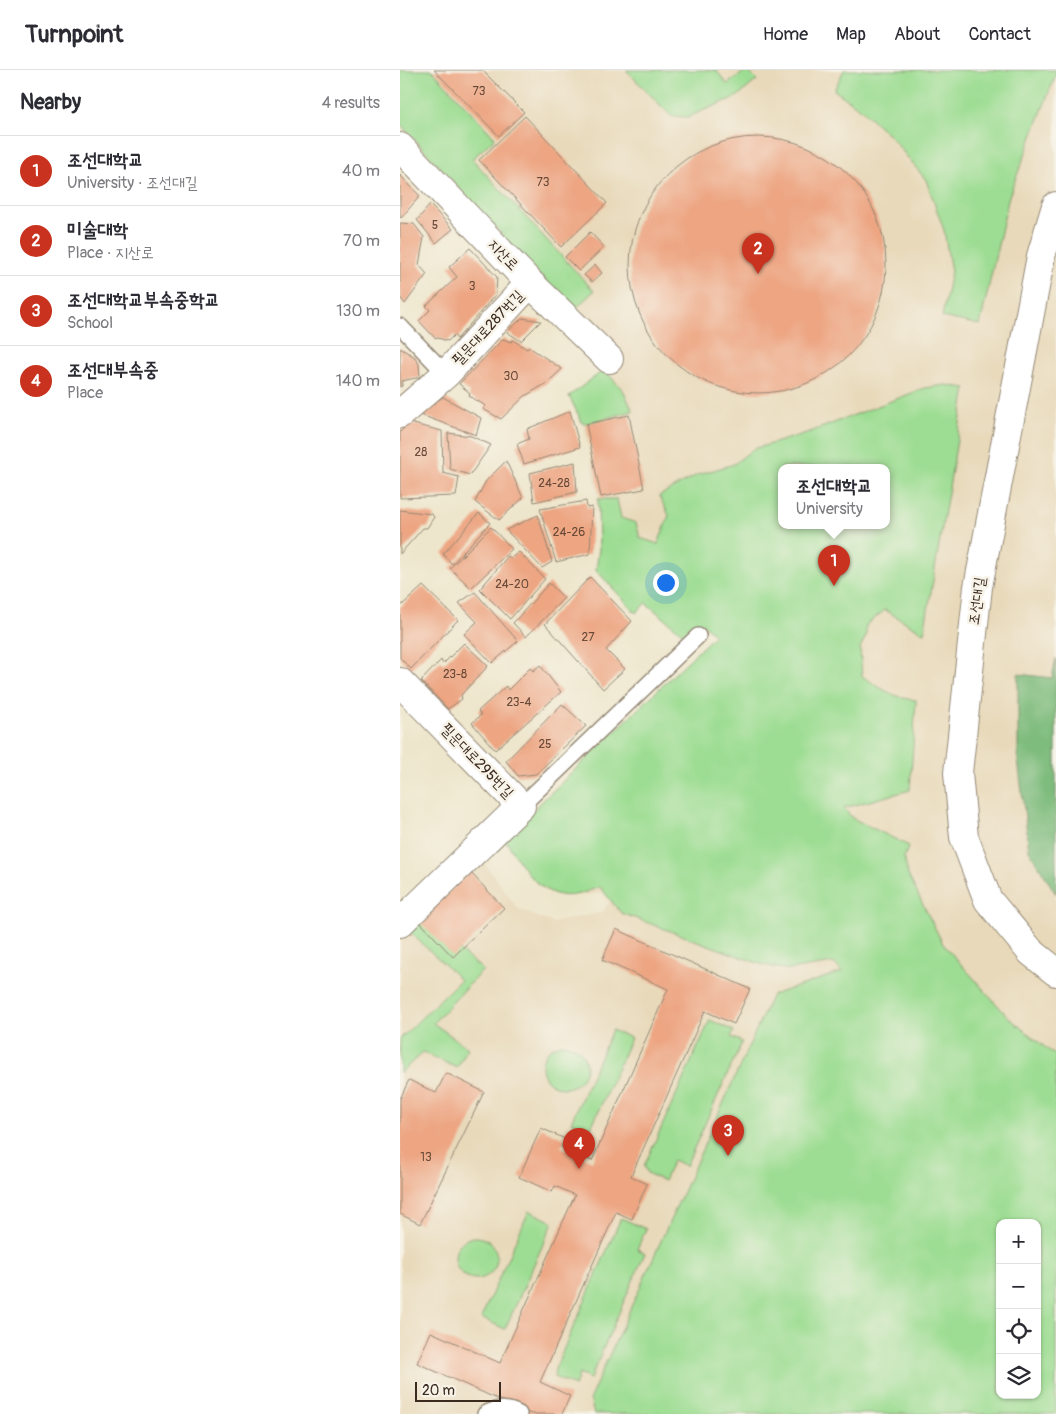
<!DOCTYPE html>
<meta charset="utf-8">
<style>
:root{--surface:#fff;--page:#f2f2f3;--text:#2b2b33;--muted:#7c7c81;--line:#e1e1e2;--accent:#c8321e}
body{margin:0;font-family:Pangolin,"Poor Story",sans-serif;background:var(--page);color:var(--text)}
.controls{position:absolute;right:15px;bottom:15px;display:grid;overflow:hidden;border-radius:10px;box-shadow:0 1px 4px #0004}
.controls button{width:45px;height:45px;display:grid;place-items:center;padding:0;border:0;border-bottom:1px solid var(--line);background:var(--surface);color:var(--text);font:25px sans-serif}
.scale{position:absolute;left:15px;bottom:12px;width:86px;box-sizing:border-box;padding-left:5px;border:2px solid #3b2a1e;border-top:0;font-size:14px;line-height:18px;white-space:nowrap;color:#3b2a1e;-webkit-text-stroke:4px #f7f3e8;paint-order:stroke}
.you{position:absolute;left:265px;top:512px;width:18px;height:18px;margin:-12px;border:4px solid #fff;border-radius:50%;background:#1a73e8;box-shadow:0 0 0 8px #1a73e833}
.badge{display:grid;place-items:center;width:32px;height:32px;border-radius:50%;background:var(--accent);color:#fff;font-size:16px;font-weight:700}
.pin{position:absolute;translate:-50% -41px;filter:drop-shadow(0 1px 2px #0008)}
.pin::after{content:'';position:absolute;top:26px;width:18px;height:15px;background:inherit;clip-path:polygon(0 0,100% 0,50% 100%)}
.popup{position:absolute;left:378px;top:394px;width:112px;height:65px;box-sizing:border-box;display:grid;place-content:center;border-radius:10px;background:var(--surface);filter:drop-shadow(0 1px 4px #0005);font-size:16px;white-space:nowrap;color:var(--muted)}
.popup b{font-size:19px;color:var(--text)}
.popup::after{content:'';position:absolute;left:50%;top:100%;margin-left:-10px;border:10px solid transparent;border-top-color:var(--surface)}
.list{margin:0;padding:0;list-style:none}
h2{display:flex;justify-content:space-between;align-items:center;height:65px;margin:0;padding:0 20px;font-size:21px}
h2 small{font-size:16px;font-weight:400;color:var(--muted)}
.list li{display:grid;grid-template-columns:32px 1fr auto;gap:15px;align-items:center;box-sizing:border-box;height:70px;padding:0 20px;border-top:1px solid var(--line)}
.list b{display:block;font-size:19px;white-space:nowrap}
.list p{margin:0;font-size:16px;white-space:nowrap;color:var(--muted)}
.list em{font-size:16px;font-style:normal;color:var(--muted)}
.icon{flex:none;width:28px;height:28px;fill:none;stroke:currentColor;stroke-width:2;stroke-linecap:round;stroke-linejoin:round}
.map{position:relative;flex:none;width:656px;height:1344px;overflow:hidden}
header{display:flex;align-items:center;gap:30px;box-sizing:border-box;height:70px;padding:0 25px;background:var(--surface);border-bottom:1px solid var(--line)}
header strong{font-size:24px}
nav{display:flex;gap:28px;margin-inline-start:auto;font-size:18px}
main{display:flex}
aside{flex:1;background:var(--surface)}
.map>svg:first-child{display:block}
.built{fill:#e8d9ba;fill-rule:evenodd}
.green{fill:#9ddd93;stroke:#6c8458;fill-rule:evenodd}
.forest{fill:#7ebc7d;stroke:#5c734e}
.building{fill:#eda582}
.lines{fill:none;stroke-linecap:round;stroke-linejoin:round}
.service-casing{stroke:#948875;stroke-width:18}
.minor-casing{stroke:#948875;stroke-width:30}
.service{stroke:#fff;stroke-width:15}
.minor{stroke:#fff;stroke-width:28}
.labels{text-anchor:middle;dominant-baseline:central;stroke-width:5;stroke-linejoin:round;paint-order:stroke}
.number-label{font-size:12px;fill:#684937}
.street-label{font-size:15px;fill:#3b2a1e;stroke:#f7f3e8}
</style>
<header>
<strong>Turnpoint</strong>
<nav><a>Home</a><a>Map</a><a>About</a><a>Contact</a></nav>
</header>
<main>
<aside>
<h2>Nearby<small>4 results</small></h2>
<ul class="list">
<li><span class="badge">1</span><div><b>조선대학교</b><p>University · 조선대길</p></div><em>40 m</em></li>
<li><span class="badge">2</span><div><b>미술대학</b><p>Place · 지산로</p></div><em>70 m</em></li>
<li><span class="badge">3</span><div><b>조선대학교부속중학교</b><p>School</p></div><em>130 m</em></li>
<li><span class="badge">4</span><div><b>조선대부속중</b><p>Place</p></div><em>140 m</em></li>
</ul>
</aside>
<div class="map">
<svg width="656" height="1344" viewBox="0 0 656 1344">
<rect width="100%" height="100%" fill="#f7f3e8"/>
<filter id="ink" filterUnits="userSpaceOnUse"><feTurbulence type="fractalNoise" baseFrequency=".02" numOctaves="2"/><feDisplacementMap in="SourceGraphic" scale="10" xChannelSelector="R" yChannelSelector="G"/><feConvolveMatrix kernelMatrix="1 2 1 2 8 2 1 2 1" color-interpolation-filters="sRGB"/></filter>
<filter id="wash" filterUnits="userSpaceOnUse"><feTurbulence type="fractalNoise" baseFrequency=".0096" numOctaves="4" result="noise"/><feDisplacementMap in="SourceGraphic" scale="20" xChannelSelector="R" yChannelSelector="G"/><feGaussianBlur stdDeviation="1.12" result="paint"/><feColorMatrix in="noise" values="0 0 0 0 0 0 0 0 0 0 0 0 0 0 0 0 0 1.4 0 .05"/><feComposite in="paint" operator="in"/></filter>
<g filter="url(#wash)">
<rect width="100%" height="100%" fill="#eee6cc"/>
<path class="built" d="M 0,0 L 656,0 L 656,1344 L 0,1344 L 0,1004 L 23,982 L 57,998 L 68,978 L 32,954 L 82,900 L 22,849 L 84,793 L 118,839 L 153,853 L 203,842 L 220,815 L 196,824 L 160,826 L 144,820 L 127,803 L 125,746 L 315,565 L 302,553 L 288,568 L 246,533 L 236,543 L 196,500 L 199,479 L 198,424 L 183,354 L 169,326 L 204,300 L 173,241 L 0,54 ZM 382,397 L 486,397 L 486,455 L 382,455 ZM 600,1153 L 637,1153 L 637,1325 L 600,1325 Z
M 14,853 L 60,910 L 0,969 L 0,866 Z"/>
<path class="green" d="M 0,0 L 32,0 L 95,68 L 72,89 L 194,221 L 173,241 L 0,54 Z
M 226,0 L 316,0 L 327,14 L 347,0 L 357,10 L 338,26 L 288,47 L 271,46 Z
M 444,0 L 466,0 L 468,1 L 469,0 L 656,0 L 656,4 L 609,126 L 580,255 L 542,247 L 551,202 L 544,160 L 526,110 L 492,68 L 461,39 L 434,20 Z
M 204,300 L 223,320 L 233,341 L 183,354 L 169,326 Z
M 545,315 L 566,318 L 524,563 L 485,540 L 466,555 L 466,566 L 460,578 L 462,606 C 479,617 495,629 516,630 L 510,720 L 444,738 L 452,748 L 509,776 L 504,787 L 508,805 L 543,874 L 609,948 L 656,986 L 656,1344 L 194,1344 L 190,1328 L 372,925 L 442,902 L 434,893 L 388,900 L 360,894 L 221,843 L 200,817 C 191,820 182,824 174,825 C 139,831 120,792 104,768 L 315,565 L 302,553 L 288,568 L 246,533 L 236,543 L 196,500 L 199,479 L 198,429 L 217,429 L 221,448 L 236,453 L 240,468 L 258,474 L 269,445 L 259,426 L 297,405 L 334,394 L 353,379 L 374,373 L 410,362 L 525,318 ZM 382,397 L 486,397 L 486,455 L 382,455 ZM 600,1153 L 637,1153 L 637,1325 L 600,1325 Z
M 22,849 L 83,900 L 33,953 L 68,978 L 57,998 L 23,982 L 0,1003 L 0,969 L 60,910 C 44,892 25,878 9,861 Z
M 310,950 L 334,961 L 331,967 L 342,972 L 286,1096 L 273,1090 L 264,1111 L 247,1103 L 244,1096 Z
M 212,960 L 231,968 L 190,1060 L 171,1052 Z
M142 996a22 22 0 1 1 44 0a22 22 0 1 1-44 0Z
M 129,1141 L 153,1152 L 105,1259 L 81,1248 Z
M 221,1148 L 246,1159 L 237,1179 L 245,1183 L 190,1309 L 179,1304 L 175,1316 L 154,1307 L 155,1299 Z
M55 1188a21 21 0 1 1 42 0a21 21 0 1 1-42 0Z"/>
<path class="forest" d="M 656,588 L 656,824 L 629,780 L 618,690 L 618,604 L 652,608 Z"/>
<g id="blocks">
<path class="building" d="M 34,0 L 82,0 L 124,42 L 99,66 Z
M 125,46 L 207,133 L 161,177 L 79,90 Z
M230 195a128 128 0 1 1 256 0a128 128 0 1 1-256 0Z
M 0,105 L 20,126 L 1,148 L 0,147 Z
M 30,135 L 53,159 L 36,173 L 17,150 Z
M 0,153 L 14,154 L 24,167 L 19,195 L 27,204 L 5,234 L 0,227 Z
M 190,162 L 204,177 L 179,201 L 165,187 Z
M 70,178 L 97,207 L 96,224 L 57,269 L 54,265 L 48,271 L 34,267 L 19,251 L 30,240 L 26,236 L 57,207 L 49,197 Z
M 195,195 L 202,203 L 192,212 L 184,205 Z
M 122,248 L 141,251 L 121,271 L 107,262 Z
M 103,269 L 111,272 L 113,270 L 127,279 L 129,277 L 162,299 L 147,313 L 125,326 L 101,349 L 83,339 L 86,336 L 69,326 L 70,323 L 59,314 Z
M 0,278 L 15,287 L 19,294 L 20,307 L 2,311 L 2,316 L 0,317 Z
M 43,327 L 81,348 L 76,365 L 18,344 Z
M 170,341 L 180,377 L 124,394 L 117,374 L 129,369 L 127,359 Z
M 229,345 L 244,419 L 201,427 L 186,354 Z
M 9,353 L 42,361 L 43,403 L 59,407 L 56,426 L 0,428 L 0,362 Z
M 48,363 L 71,366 L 91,375 L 70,405 L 50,399 Z
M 106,391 L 123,428 L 99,450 L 75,432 L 86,411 Z
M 175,392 L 177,422 L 134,432 L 130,403 Z
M 186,431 L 187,438 L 192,437 L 190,484 L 156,492 L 140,439 Z
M 0,440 L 32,444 L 34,447 L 27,458 L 23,458 L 0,484 Z
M 79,443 L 90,453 L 52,494 L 43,484 Z
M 138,445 L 152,492 L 142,498 L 106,460 Z
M 91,457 L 112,479 L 71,518 L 50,498 Z
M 119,482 L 145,509 L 110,549 L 80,519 L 108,486 L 111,488 Z
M 190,507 L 232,551 L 206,580 L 225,599 L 203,619 L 145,554 Z
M 149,513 L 164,528 L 126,567 L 113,553 Z
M 23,516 L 58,550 L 11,599 L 0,588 L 0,537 Z
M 75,522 L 118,571 L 92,593 L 64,564 L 77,552 L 59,533 Z
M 64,573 L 88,596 L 61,625 L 62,629 L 48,639 L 21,611 L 41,590 L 43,594 Z
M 140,595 L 161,622 L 95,680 L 72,653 L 81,645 L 78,641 L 106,616 L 108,620 L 130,598 L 133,601 Z
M 162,634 L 186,656 L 136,704 L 118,706 L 106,691 Z
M 70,802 L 104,838 L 53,887 L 19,851 Z
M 216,859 L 350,919 L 334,954 L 305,941 L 231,1106 L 247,1114 L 232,1149 L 216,1142 L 140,1312 L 170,1326 L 162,1344 L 131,1344 L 17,1293 L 31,1262 L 100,1293 L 175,1125 L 155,1116 L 152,1122 L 119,1107 L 141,1058 L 165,1069 L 161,1077 L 192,1091 L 268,919 L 202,890 Z
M 46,1003 L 84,1022 L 20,1154 L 0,1144 L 0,1029 L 9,1010 L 36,1023 Z"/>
</g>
</g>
<g filter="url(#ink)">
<use href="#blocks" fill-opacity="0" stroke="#948875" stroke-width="1"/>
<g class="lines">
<defs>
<path id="service" d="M 0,256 L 46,304
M 121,736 L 298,566
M 85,1344 C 96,1338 108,1338 119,1344"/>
<path id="minor" d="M 0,77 L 130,213 L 209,289
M 656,136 L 641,186 L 578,517 L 558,703 L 564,767 L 588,830 L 631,882 L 656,902
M 0,344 L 46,304 L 130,213
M 0,612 L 121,736 L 0,853"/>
</defs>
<use href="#service" class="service-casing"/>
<use href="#minor" class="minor-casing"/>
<use href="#service" class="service"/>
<use href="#minor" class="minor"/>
</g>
</g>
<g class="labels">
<g class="number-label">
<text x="79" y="21">73</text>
<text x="143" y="112">73</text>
<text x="35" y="155">5</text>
<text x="72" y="216">3</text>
<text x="111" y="306">30</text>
<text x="21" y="382">28</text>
<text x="154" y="413">24-28</text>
<text x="169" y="462">24-26</text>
<text x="112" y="514">24-20</text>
<text x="188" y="567">27</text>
<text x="55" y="604">23-8</text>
<text x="119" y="632">23-4</text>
<text x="145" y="674">25</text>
<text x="26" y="1087">13</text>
</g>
<g class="street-label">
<text transform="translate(103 185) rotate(46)">지산로</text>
<text transform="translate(88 258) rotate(-47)">필문대로287번길</text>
<text transform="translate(577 531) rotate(-82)">조선대길</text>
<text transform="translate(77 691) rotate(46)">필문대로295번길</text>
</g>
</g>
</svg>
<div class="controls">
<button>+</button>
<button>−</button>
<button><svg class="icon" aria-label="locate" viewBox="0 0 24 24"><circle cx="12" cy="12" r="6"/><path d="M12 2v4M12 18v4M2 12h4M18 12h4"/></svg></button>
<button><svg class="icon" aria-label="layers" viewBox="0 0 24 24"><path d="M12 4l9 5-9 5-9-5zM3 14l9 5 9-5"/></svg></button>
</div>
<div class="scale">20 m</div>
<div class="you"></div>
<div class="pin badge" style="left:434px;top:516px">1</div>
<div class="popup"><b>조선대학교</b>University</div>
<div class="pin badge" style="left:358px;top:204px">2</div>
<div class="pin badge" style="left:328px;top:1086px">3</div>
<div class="pin badge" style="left:179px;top:1099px">4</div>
</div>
</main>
